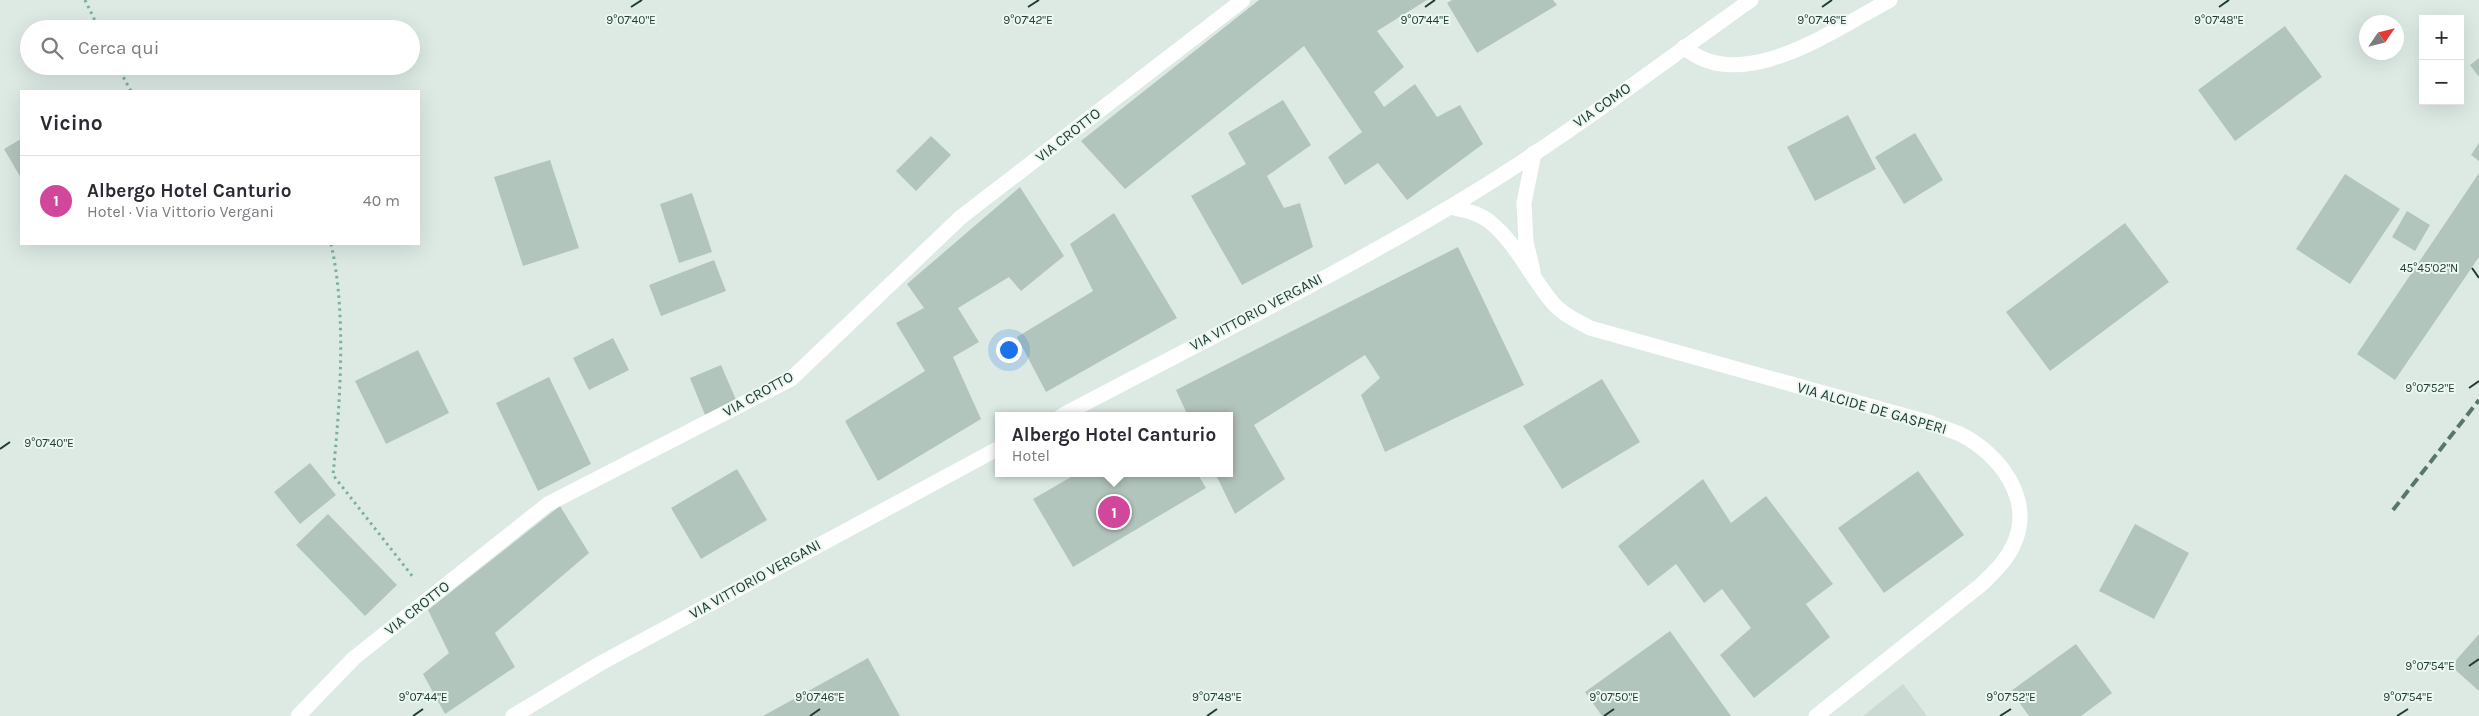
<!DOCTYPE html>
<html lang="it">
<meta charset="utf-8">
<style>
:root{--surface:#fff;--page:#f7f7f7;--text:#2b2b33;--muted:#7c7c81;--line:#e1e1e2;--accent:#0f766e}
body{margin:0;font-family:Karla,sans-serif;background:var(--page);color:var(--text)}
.controls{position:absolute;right:15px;top:15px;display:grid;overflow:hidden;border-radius:0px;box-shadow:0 5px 20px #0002}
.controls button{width:45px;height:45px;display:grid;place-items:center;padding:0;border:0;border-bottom:1px solid var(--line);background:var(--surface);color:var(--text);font:25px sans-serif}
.compass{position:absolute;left:2359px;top:15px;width:45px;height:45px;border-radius:50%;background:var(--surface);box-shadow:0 5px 20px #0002;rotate:55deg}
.you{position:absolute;left:1008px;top:349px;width:18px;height:18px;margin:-12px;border:4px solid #fff;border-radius:50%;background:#1a73e8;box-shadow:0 0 0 8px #1a73e833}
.badge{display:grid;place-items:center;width:32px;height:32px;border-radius:50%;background:var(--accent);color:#fff;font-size:16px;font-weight:700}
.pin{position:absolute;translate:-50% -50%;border:2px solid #fff;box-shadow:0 1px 5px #0006}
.popup{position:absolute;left:995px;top:412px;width:238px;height:65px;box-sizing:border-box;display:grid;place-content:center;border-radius:0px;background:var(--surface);filter:drop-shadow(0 1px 4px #0005);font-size:16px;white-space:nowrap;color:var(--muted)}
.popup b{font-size:19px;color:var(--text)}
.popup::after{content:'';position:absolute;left:50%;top:100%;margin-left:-10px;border:10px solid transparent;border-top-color:var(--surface)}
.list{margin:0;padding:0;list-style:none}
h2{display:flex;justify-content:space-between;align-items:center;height:65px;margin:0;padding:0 20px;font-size:21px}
h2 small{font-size:16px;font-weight:400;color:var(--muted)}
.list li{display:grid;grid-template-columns:32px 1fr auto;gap:15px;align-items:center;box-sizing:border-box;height:90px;padding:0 20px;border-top:1px solid var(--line)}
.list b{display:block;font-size:19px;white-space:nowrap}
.list p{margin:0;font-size:16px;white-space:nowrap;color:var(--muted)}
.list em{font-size:16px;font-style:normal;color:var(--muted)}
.icon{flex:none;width:28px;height:28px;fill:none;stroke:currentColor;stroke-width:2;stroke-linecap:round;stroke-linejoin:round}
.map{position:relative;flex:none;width:2479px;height:716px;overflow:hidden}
.search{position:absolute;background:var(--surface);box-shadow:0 5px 20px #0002;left:20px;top:20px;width:400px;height:55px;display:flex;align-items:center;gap:12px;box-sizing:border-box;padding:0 18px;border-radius:28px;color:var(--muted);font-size:19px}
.panel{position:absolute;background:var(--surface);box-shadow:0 5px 20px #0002;left:20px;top:90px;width:400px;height:155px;border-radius:0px}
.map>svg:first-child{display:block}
.built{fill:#cbdad2}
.building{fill:#b2c5bc}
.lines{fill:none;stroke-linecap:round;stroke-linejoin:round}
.path{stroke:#7ab19d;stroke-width:3;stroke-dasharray:2.5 4;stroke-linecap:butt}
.minor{stroke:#fff;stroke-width:15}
.tertiary{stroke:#fff;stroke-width:15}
.rail{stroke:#57776d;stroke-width:4;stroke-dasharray:10 5;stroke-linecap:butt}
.ticks{fill:none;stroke:#1d3b31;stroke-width:2}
.labels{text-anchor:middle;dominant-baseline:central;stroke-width:4;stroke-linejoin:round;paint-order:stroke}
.street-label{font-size:15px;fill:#1d3b31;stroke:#edf7f2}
.ticks-label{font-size:12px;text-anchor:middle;fill:#1d3b31;stroke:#edf7f2;stroke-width:4;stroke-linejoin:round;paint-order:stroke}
</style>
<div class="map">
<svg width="2479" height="716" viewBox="0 0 2479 716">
<rect width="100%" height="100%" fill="#ddeae4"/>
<path class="built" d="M 1903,684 L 1927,716 L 1863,716 Z"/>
<path class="building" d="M 1259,0 L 1427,0 L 1377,31 L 1404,67 L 1374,92 L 1384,107 L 1415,84 L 1437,117 L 1460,105 L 1483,144 L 1407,200 L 1378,163 L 1345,185 L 1328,157 L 1362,132 L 1304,46 L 1125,189 L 1081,141 Z
M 1452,0 L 1553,0 L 1557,5 L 1477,53 L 1447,3 Z
M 2285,26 L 2322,77 L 2235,141 L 2198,90 Z
M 2479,58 L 2479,77 L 2470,65 Z
M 1283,100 L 1311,145 L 1267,176 L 1284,208 L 1300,203 L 1313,247 L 1242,285 L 1191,196 L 1246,164 L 1228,133 Z
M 1848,115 L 1876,169 L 1815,201 L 1787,147 Z
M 1915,133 L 1943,180 L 1904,204 L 1875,157 Z
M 931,136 L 951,155 L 916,191 L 896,171 Z
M 21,139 L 21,178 L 4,149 Z
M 2479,143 L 2479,161 L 2471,155 Z
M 550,160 L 579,248 L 523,266 L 494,177 Z
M 2479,173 L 2479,257 L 2395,380 L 2357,354 Z
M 2345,174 L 2400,209 L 2350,284 L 2296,249 Z
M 1020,187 L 1064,256 L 1021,291 L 1009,277 L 958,308 L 979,342 L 953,357 L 981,419 L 878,481 L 845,421 L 925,371 L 896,323 L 924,308 L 907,284 Z
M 692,193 L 712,252 L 679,263 L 660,204 Z
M 2407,211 L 2430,225 L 2415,251 L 2392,237 Z
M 1114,213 L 1177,318 L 1046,392 L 1017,337 L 1093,291 L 1070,244 Z
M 2125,223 L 2169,282 L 2050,371 L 2006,312 Z
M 1458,247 L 1524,385 L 1385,452 L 1361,395 L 1380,378 L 1365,355 L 1254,425 L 1285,479 L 1235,514 L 1215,473 L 1229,473 L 1229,416 L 1188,416 L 1176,390 Z
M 714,260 L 726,291 L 661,316 L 649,285 Z
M 613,338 L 629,370 L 589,390 L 573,358 Z
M 418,350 L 449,413 L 386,444 L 355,381 Z
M 721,365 L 737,402 L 705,415 L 690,378 Z
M 549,377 L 591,464 L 538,491 L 496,403 Z
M 1602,379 L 1640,442 L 1562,489 L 1523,426 Z
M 310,463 L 336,495 L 300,524 L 274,492 Z
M 737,469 L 767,520 L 701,559 L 671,508 Z
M 1918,471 L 1964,535 L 1884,593 L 1838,528 Z
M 1078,473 L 1197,473 L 1206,488 L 1073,567 L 1033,499 Z
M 1703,479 L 1731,523 L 1766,496 L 1833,584 L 1806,604 L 1830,637 L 1754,698 L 1720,655 L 1751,628 L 1722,589 L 1704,603 L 1676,564 L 1648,586 L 1618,546 Z
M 560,506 L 589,553 L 495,633 L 515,667 L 445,714 L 423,674 L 449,653 L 428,610 Z
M 328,514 L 397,585 L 365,616 L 296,545 Z
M 2135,524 L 2189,553 L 2154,619 L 2099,591 Z
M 1670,631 L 1731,716 L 1602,716 L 1585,692 Z
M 2479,634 L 2479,691 L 2451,666 Z
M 2076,644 L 2112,693 L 2081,716 L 2029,716 L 2011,691 Z
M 868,658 L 900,716 L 763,716 Z"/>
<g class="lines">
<path class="path" d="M 85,0 L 99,29
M 117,66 L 131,91
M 331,244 C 347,314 340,404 333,475 L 413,577"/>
<path class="minor" d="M 1684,47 C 1741,97 1835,29 1890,0
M 1450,207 C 1464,210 1479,213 1490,222 C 1516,243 1531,277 1552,302 C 1562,314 1577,321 1590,328 L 1931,423 C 1940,427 1950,430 1960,434 C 2000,454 2035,500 2013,546 C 2006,561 1994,572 1982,584 L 1816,716
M 1533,271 L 1526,242 L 1524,203 L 1534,153
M 298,716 L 354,658 L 548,504 L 791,379 L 961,217 L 1243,0"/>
<path class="tertiary" d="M 1061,416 C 1191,347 1324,282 1450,207 C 1555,145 1652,70 1751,0
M 513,716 L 601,663 L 999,448"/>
<path class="rail" d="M 2393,510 L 2479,400"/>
</g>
<path class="ticks" d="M 631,7 L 642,0M 1028,7 L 1039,0M 1425,7 L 1435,0M 1822,7 L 1832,0M 2219,7 L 2229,0M 2472,268 L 2479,278M 2469,388 L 2479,381M 0,449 L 10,442M 2469,666 L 2479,659M 413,716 L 423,709M 810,716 L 820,709M 1207,716 L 1217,709M 1604,716 L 1614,709M 2000,716 L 2011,709M 2397,716 L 2408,709"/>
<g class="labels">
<g class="street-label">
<text transform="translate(1602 105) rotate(-35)">VIA COMO</text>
<text transform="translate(1068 135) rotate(-38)">VIA CROTTO</text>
<text transform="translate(1256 312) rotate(-28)">VIA VITTORIO VERGANI</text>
<text transform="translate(758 394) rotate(-29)">VIA CROTTO</text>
<text transform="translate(1872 408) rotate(16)">VIA ALCIDE DE GASPERI</text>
<text transform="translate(755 579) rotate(-29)">VIA VITTORIO VERGANI</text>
<text transform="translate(417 608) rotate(-38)">VIA CROTTO</text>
</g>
</g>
<g class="ticks-label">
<text x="2219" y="24">9°07'48"E</text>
<text x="631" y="24">9°07'40"E</text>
<text x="1028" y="24">9°07'42"E</text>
<text x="1425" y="24">9°07'44"E</text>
<text x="1822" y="24">9°07'46"E</text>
<text x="2429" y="272">45°45'02"N</text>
<text x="2430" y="392">9°07'52"E</text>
<text x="49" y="447">9°07'40"E</text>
<text x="2430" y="670">9°07'54"E</text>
<text x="423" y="701">9°07'44"E</text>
<text x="820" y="701">9°07'46"E</text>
<text x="1217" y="701">9°07'48"E</text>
<text x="1614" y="701">9°07'50"E</text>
<text x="2011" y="701">9°07'52"E</text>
<text x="2408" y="701">9°07'54"E</text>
</g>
</svg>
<div class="controls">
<button>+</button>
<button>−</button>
</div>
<svg class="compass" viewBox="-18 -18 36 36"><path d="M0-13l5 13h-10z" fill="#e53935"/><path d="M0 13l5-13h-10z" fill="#7c7c81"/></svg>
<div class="you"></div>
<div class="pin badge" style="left:1114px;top:512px;background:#d1479c">1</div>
<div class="popup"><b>Albergo Hotel Canturio</b>Hotel</div>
<div class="search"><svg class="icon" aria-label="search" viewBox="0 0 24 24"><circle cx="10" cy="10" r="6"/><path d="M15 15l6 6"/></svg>Cerca qui</div>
<section class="panel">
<h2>Vicino<small></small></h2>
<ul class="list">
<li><span class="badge" style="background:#d1479c">1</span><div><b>Albergo Hotel Canturio</b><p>Hotel · Via Vittorio Vergani</p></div><em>40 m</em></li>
</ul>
</section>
</div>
